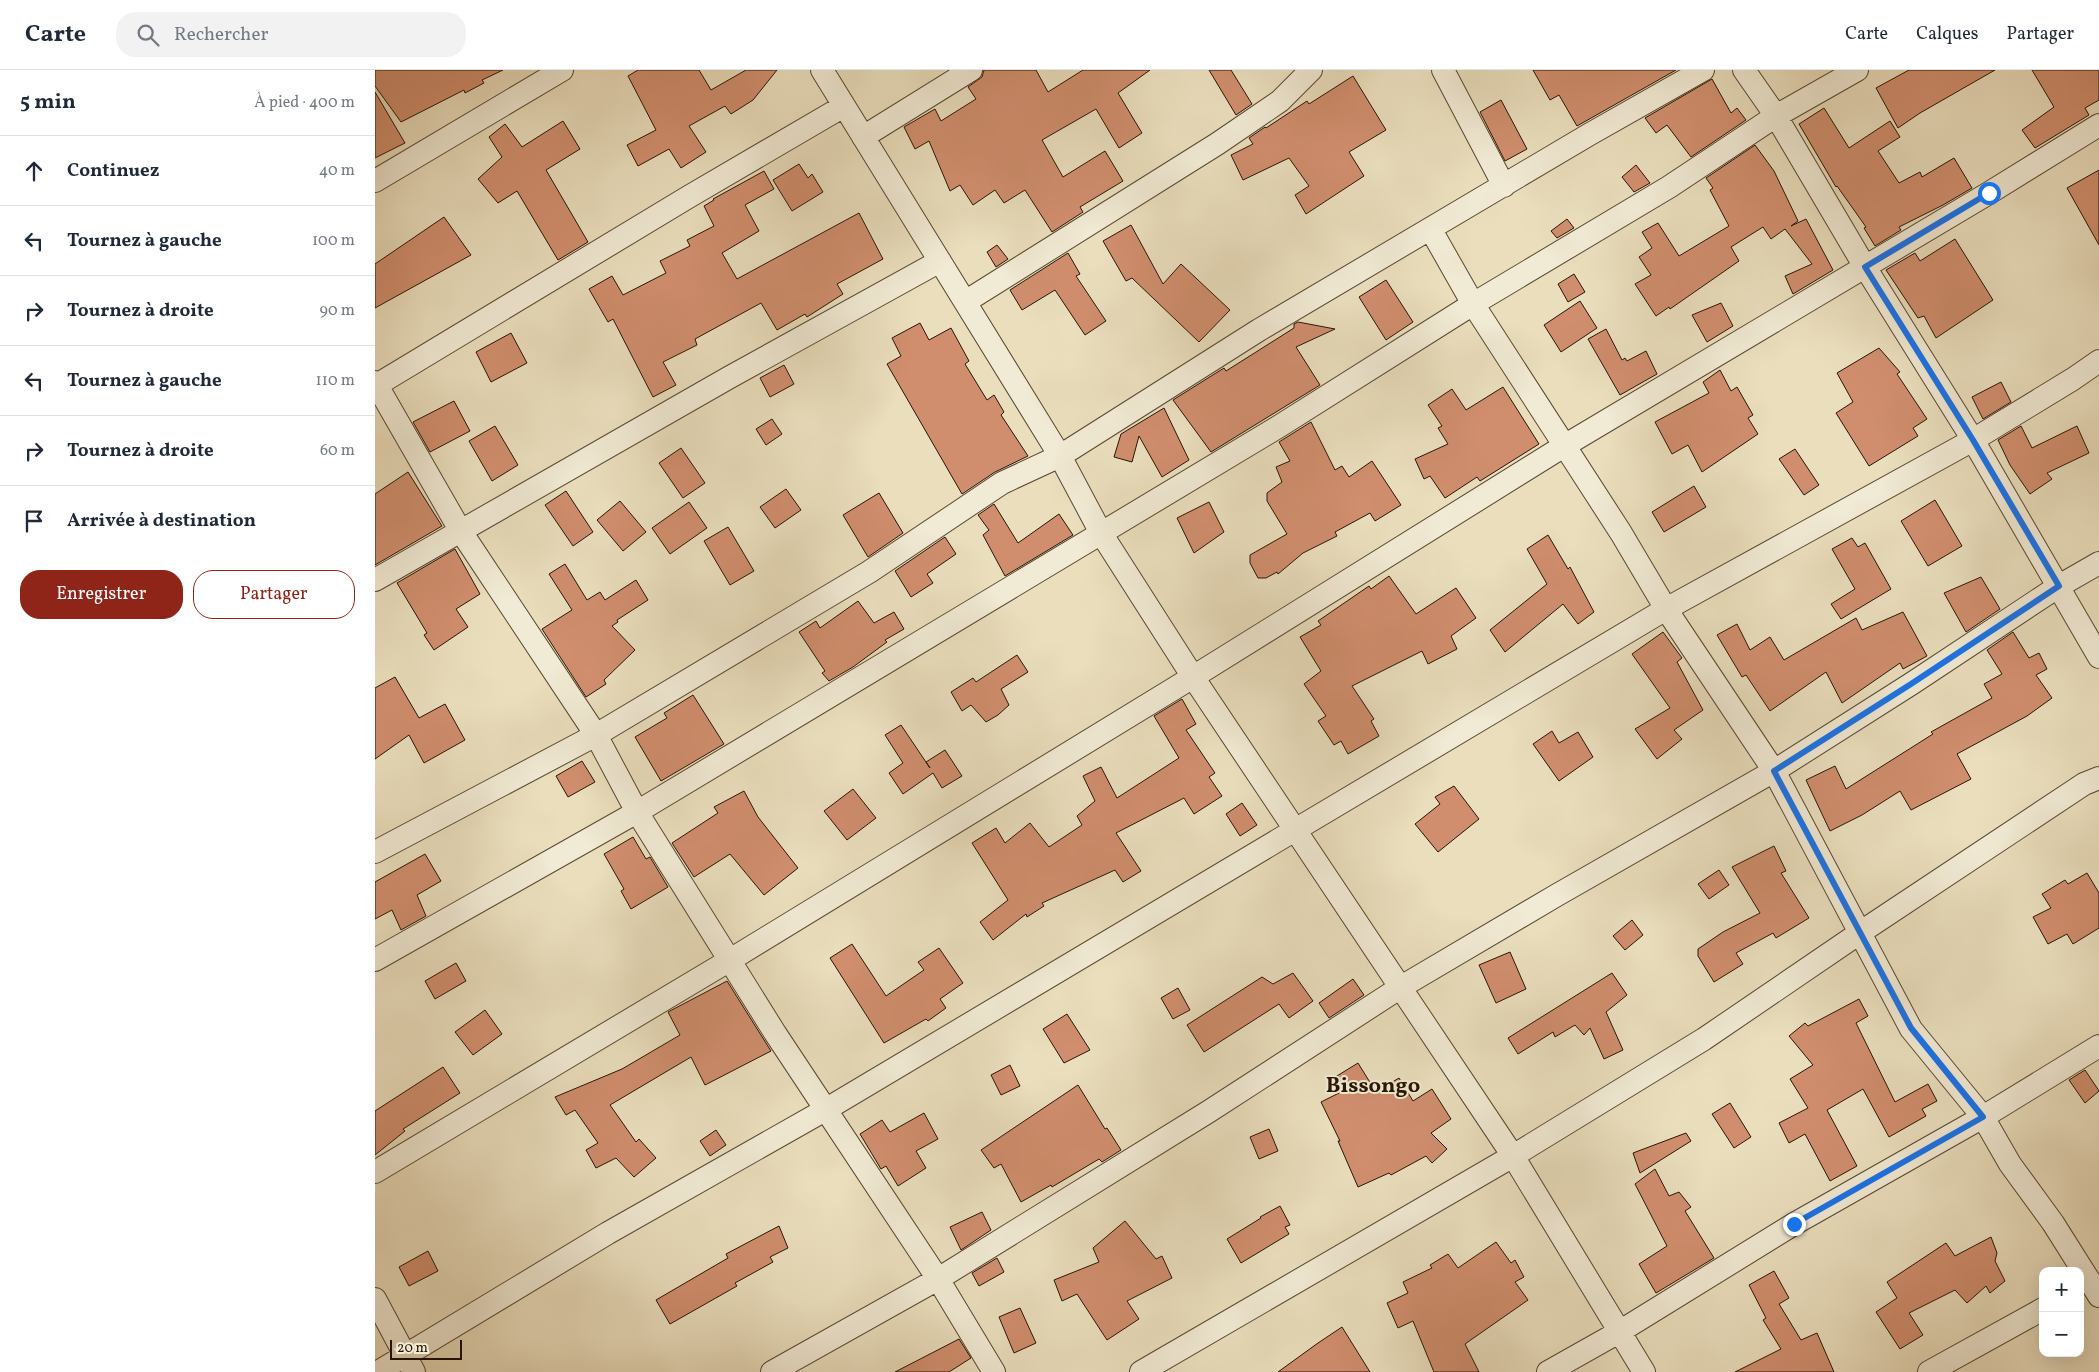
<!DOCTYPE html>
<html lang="fr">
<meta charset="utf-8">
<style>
:root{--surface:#fff;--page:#f2f2f3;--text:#1f2937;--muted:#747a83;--line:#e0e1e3;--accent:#8f2418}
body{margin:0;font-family:Vollkorn,serif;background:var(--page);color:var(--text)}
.controls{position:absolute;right:15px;bottom:15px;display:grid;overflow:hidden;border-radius:10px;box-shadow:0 5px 20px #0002}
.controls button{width:45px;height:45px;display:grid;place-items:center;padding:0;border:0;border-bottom:1px solid var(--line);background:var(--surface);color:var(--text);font:25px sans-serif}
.scale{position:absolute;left:15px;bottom:12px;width:72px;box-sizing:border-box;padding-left:5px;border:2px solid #281501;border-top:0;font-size:14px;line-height:18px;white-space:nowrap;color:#281501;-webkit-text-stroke:4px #f1ead4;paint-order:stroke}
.stop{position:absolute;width:15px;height:15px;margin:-11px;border:4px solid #1a73e8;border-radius:50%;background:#fff}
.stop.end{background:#1a73e8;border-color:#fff;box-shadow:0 1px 5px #0008}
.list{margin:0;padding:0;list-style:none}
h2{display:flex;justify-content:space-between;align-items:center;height:65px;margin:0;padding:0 20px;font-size:21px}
h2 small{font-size:16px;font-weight:400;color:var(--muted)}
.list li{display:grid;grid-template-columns:32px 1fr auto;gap:15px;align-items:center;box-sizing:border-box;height:70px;padding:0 20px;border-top:1px solid var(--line)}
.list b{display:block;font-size:19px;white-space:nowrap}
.list em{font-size:16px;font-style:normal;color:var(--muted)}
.actions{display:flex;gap:10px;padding:15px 20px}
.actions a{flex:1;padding:11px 0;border:1px solid var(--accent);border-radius:20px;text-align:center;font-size:18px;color:var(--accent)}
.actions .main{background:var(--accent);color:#fff}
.icon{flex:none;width:28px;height:28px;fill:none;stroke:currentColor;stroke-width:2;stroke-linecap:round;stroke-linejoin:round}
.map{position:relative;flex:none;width:1724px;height:1302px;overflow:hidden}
header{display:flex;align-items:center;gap:30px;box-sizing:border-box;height:70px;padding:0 25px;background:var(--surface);border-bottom:1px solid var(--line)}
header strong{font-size:24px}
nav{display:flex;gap:28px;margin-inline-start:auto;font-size:18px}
.search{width:350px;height:45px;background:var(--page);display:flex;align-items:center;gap:12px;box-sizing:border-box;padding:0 18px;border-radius:20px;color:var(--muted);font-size:19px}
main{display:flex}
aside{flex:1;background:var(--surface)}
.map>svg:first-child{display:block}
.building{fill:#d08e6e;stroke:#281501}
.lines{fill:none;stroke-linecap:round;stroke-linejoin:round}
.street-casing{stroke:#584730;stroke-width:24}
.street{stroke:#f1ead4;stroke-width:22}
.route{stroke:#1a73e8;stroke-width:6}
.labels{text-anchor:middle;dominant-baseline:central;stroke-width:4;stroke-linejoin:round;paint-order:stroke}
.district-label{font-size:22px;font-weight:bold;fill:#281501;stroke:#f1ead4}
</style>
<header>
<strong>Carte</strong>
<div class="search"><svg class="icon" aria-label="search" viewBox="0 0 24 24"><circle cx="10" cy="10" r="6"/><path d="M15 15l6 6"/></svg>Rechercher</div>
<nav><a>Carte</a><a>Calques</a><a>Partager</a></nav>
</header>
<main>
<aside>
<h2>5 min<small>À pied · 400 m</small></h2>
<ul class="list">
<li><svg class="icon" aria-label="ahead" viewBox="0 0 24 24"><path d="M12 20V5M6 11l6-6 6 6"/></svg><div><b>Continuez</b></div><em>40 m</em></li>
<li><svg class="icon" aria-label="left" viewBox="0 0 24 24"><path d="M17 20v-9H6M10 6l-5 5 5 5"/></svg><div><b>Tournez à gauche</b></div><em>100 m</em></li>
<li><svg class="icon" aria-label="right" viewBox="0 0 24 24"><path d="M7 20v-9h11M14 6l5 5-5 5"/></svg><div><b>Tournez à droite</b></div><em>90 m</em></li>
<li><svg class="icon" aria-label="left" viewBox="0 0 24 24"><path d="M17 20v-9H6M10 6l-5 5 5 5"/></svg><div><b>Tournez à gauche</b></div><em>110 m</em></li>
<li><svg class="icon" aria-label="right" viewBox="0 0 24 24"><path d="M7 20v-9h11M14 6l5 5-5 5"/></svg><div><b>Tournez à droite</b></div><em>60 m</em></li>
<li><svg class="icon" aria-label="arrive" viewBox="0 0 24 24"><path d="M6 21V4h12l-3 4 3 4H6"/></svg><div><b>Arrivée à destination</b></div></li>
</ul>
<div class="actions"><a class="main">Enregistrer</a><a>Partager</a></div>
</aside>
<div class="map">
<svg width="1724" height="1302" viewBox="0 0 1724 1302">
<rect width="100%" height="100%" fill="#eadebd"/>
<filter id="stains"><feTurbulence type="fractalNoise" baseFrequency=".004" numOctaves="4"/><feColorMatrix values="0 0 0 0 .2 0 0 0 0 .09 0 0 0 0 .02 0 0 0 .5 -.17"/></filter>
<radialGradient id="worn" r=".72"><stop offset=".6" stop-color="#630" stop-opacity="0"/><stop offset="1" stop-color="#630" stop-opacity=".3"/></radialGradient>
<path class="building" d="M 0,0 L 128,0 L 107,10 L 109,13 L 90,23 L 89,20 L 26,52 L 0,16 Z
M 263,0 L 324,0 L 336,20 L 371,0 L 402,0 L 378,30 L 356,44 L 350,36 L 314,56 L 331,82 L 306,98 L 294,79 L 263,96 L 252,75 L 281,60 L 253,6 Z
M 609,0 L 661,0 L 673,22 L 708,0 L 775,0 L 743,23 L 767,63 L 744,78 L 721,39 L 667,70 L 688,107 L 730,81 L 748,111 L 705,137 L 708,142 L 677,162 L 650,120 L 629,133 L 620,120 L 598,135 L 585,115 L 575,121 L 554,71 L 540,79 L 529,57 L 560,39 L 566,51 L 601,29 L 593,17 L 607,7 Z
M 834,0 L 856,0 L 877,34 L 861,45 Z
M 1158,0 L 1301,0 L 1202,56 L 1184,25 L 1175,30 Z
M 1534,0 L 1620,0 L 1545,43 L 1523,58 L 1501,18 Z
M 1657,0 L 1724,0 L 1724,30 L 1710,38 L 1714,45 L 1660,78 L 1647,60 L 1679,37 Z
M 978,6 L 1011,60 L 974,82 L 989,106 L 931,144 L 920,125 L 934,116 L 914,88 L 868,110 L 856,85 L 878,74 L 874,68 L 890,57 L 891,58 L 932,31 L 934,34 Z
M 1337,9 L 1356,43 L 1362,38 L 1371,50 L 1316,87 L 1292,55 L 1281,63 L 1270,48 Z
M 0,22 L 30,73 L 0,88 Z
M 1126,30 L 1152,79 L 1130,91 L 1105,42 Z
M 1449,38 L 1474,78 L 1515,51 L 1525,67 L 1503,81 L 1524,113 L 1545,102 L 1547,107 L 1579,88 L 1597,118 L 1568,135 L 1524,157 L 1526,160 L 1500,176 L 1489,158 L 1491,157 L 1462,116 L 1461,117 L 1424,54 Z
M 188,51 L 205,79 L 171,100 L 213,172 L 183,190 L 142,121 L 123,133 L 103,109 L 127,87 L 114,67 L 130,54 L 147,77 Z
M 1380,75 L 1399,101 L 1423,151 L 1416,156 L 1431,149 L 1458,200 L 1418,224 L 1410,206 L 1437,194 L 1410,159 L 1396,169 L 1388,157 L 1356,177 L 1364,191 L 1295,239 L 1294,237 L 1281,246 L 1260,214 L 1276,205 L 1264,187 L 1277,178 L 1267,162 L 1283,153 L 1304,186 L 1354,156 L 1335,120 L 1338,118 L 1331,108 Z
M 424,94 L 433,108 L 437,104 L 448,122 L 417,141 L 398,110 Z
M 1261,95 L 1275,113 L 1259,122 L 1247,107 Z
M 1724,100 L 1724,175 L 1692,118 Z
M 389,101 L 399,119 L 370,135 L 384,161 L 347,183 L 362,209 L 484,143 L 508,189 L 462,214 L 468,224 L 432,247 L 430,244 L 402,260 L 386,233 L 320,269 L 322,275 L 288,292 L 301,315 L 278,327 L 238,249 L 233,252 L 214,219 L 237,206 L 248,225 L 291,203 L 285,191 L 315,176 L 312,170 L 339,156 L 329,136 L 339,130 L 338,129 Z
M 69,147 L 96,185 L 0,238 L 0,194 Z
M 1192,149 L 1199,158 L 1182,168 L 1176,161 Z
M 756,155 L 788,214 L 806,194 L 855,240 L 824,272 L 757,208 L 751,211 L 728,171 Z
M 1580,169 L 1618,230 L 1561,268 L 1549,246 L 1543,248 L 1511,200 L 1540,183 L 1545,191 Z
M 622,175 L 633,189 L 621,197 L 612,182 Z
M 693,183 L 705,204 L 701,206 L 731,251 L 710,265 L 680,220 L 647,240 L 635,220 Z
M 1199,204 L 1210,222 L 1193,232 L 1183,214 Z
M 1011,210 L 1038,252 L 1011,270 L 984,227 Z
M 1205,231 L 1222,258 L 1186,282 L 1169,255 Z
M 1346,233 L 1358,256 L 1332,272 L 1317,245 Z
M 923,252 L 960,259 L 921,277 L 945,315 L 836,382 L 798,330 L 849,298 L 851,301 L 919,258 L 919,254 Z
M 545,253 L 554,270 L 576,258 L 594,291 L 590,294 L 612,330 L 619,325 L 629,342 L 626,345 L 653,386 L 620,402 L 587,424 L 512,294 L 526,286 L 517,268 Z
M 1231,259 L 1247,290 L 1250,288 L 1252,291 L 1271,281 L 1282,304 L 1245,325 L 1213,269 Z
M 136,263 L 152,293 L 116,312 L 101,282 Z
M 1504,278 L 1525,302 L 1522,304 L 1552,349 L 1538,358 L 1543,366 L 1494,396 L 1461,343 L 1478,332 L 1462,303 Z
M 409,295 L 419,314 L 395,327 L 385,308 Z
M 1345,300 L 1356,321 L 1362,317 L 1378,345 L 1373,348 L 1383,364 L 1327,402 L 1313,375 L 1297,384 L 1280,352 L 1334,323 L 1328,312 Z
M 1626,312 L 1636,332 L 1608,349 L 1597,327 Z
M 1128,317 L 1164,374 L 1105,411 L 1102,407 L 1070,428 L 1055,406 L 1049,409 L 1040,389 L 1073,374 L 1063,358 L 1067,356 L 1053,335 L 1077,319 L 1091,340 Z
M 79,331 L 95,361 L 55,382 L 38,352 Z
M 789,338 L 814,390 L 787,407 L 764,366 L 757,392 L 739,387 L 746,364 Z
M 397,349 L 407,364 L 391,375 L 381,359 Z
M 936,352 L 960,400 L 967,396 L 974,407 L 997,391 L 1026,435 L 1000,451 L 995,443 L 960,462 L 962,466 L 928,483 L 903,504 L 902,502 L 891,508 L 883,508 L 875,493 L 875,485 L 912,464 L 892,431 L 892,423 L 907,412 L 901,397 L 915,391 L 904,372 Z
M 120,356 L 143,395 L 117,411 L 94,371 Z
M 1646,356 L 1657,378 L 1702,356 L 1714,383 L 1672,403 L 1677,409 L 1655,424 L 1635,395 L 1623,370 Z
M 306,378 L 330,413 L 308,428 L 284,393 Z
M 1420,379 L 1444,415 L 1429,425 L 1404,389 Z
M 33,402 L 67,456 L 0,495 L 0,424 Z
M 1319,416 L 1331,437 L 1289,462 L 1277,442 Z
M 411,419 L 426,440 L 400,458 L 385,437 Z
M 191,421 L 218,462 L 198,476 L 170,435 Z
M 504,423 L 528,463 L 493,487 L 468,445 Z
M 1560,430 L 1587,476 L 1553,496 L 1526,451 Z
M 245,431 L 271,462 L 248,481 L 222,450 Z
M 314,432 L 332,458 L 295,484 L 277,458 Z
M 834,432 L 849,462 L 819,483 L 802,448 Z
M 619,434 L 643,473 L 684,444 L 698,465 L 630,506 L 608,465 L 614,460 L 603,445 Z
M 353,457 L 379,501 L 355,515 L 329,471 Z
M 1173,465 L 1193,499 L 1195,497 L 1219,542 L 1203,554 L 1188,534 L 1130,582 L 1115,560 L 1172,514 L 1152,479 Z
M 570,467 L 581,484 L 552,504 L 558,513 L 536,527 L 520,501 Z
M 1477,468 L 1483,477 L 1490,473 L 1516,519 L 1466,549 L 1456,534 L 1480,519 L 1457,479 Z
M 80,479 L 105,524 L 81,539 L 93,557 L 59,580 L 49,565 L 52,563 L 22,513 Z
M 190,494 L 212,530 L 225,522 L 230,530 L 261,510 L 273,530 L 242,550 L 243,552 L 237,556 L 260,580 L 229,610 L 231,614 L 211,627 L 167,559 L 197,540 L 174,504 Z
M 1014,506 L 1041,544 L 1081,518 L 1101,548 L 1076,566 L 1082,579 L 1053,594 L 1047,581 L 977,616 L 999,649 L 996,651 L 1004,666 L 973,684 L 966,671 L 959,675 L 943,651 L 951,646 L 929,614 L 946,601 L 925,567 L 946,555 L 943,551 L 994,516 L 996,519 Z
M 1606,507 L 1625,539 L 1591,562 L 1569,523 Z
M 483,531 L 499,553 L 519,542 L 529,559 L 510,570 L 512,572 L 478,597 L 454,611 L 447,603 L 450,601 L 424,562 L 441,551 L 445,558 Z
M 1528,542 L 1552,586 L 1528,599 L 1525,593 L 1467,633 L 1451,602 L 1395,641 L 1371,605 L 1367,607 L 1342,565 L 1362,554 L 1375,580 L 1395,567 L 1409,590 L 1481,548 L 1487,560 Z
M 1288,562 L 1307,588 L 1302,592 L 1328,640 L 1299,660 L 1307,669 L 1282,689 L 1260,659 L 1295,638 L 1257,584 Z
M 1638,562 L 1654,588 L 1664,583 L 1672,599 L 1661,605 L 1677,628 L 1652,646 L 1582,684 L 1596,709 L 1536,740 L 1525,721 L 1487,745 L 1455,761 L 1431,710 L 1460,696 L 1471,719 L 1558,664 L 1556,662 L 1617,628 L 1609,614 L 1627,604 L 1612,580 Z
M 642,585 L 653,602 L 626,619 L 634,635 L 623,645 L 611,652 L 596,635 L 587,641 L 576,622 L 598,608 L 601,612 Z
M 20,607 L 44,648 L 70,634 L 90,670 L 49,693 L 34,665 L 0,689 L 0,618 Z
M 318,625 L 349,674 L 286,711 L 260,667 L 292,648 L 289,643 Z
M 807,629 L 821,654 L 811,660 L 840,703 L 834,707 L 847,726 L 819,744 L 809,728 L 741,763 L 766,801 L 748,812 L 740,800 L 667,833 L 669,836 L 652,847 L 651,844 L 618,870 L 605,852 L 633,830 L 597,773 L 621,758 L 630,773 L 655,753 L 674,777 L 707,755 L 702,746 L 720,731 L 708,706 L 726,697 L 742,728 L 804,688 L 779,646 Z
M 526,655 L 555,698 L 551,692 L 570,680 L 587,706 L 567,718 L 558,703 L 528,724 L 514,703 L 528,693 L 510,665 Z
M 1177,661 L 1184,673 L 1203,662 L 1218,687 L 1184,711 L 1158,674 Z
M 207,691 L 220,712 L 193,727 L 181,706 Z
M 1079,716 L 1104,749 L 1063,782 L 1040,754 L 1065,734 L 1060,727 Z
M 478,719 L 501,748 L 472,770 L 449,741 Z
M 369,721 L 383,747 L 423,798 L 389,825 L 355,784 L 319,807 L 297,773 L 343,743 L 339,737 Z
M 867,733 L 882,755 L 865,766 L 851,744 Z
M 258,767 L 271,789 L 275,787 L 293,817 L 256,839 L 246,821 L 249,819 L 229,784 Z
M 1399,776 L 1411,801 L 1406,803 L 1434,848 L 1401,868 L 1398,863 L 1361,883 L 1368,894 L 1339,912 L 1323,886 L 1323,879 L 1348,862 L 1385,843 L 1357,797 Z
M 50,784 L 66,811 L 42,825 L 51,846 L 26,860 L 17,840 L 0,849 L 0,812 Z
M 1344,800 L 1354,815 L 1334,829 L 1323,814 Z
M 1712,803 L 1724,823 L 1724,858 L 1698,874 L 1692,864 L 1673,874 L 1658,847 L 1676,838 L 1667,824 L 1690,810 L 1693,814 Z
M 1257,850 L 1268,865 L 1250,880 L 1238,866 Z
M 477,874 L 511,926 L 549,900 L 543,892 L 564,878 L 588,913 L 565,929 L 571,938 L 553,951 L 551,949 L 509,973 L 455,888 Z
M 1135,882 L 1151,919 L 1121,933 L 1104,895 Z
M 81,893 L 91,911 L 60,929 L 50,911 Z
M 918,903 L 938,931 L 914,948 L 904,934 L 829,982 L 812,955 L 887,907 L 898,914 Z
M 1237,903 L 1252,925 L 1231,942 L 1248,980 L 1229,989 L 1215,958 L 1209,965 L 1200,955 L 1180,967 L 1178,962 L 1143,984 L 1133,968 Z
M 978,909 L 989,925 L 954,948 L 944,933 Z
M 352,911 L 396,981 L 330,1015 L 316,987 L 235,1035 L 261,1072 L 264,1069 L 281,1088 L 259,1107 L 241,1088 L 221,1098 L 211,1080 L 223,1073 L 200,1040 L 191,1045 L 180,1027 L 247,999 L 305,965 L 293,942 Z
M 803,918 L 815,940 L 798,949 L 786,928 Z
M 1484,929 L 1493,946 L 1481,953 L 1520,1032 L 1553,1014 L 1562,1031 L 1547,1039 L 1551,1046 L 1514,1067 L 1488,1019 L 1452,1040 L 1482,1096 L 1455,1111 L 1430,1064 L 1414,1073 L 1404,1053 L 1433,1038 L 1415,1009 L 1438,995 L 1414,966 L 1430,953 L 1433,956 Z
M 110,940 L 127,964 L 98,985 L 80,962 Z
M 692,944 L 715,980 L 689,993 L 668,959 Z
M 983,993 L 1001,1022 L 1024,1008 L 1038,1031 L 1057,1019 L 1076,1049 L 1056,1063 L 1072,1079 L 1057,1093 L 1051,1086 L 1016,1105 L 1014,1103 L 983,1117 L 963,1071 L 965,1071 L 946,1032 L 966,1022 L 957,1009 Z
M 635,995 L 645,1016 L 626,1025 L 616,1005 Z
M 68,997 L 85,1023 L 28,1059 L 30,1061 L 0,1085 L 0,1041 Z
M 1710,1000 L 1724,1021 L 1710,1033 L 1694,1010 Z
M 703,1015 L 730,1059 L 732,1058 L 746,1080 L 727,1092 L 724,1089 L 677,1117 L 676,1115 L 646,1132 L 626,1094 L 619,1098 L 606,1080 Z
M 1355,1033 L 1376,1067 L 1359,1078 L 1337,1044 Z
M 549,1043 L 563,1069 L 541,1081 L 551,1098 L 523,1116 L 511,1096 L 506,1099 L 485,1064 L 507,1050 L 515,1062 Z
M 894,1059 L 903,1081 L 884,1089 L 875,1067 Z
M 341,1060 L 351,1075 L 335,1086 L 325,1071 Z
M 1311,1063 L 1316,1071 L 1265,1103 L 1258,1083 Z
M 1280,1099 L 1294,1126 L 1304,1122 L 1316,1137 L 1310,1141 L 1339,1188 L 1281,1223 L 1264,1194 L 1292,1176 L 1260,1114 Z
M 905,1136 L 915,1155 L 910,1157 L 914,1164 L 866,1193 L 852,1169 L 886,1148 L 885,1147 Z
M 607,1142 L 616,1160 L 586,1180 L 575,1157 Z
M 750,1151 L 781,1189 L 787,1186 L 797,1208 L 752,1231 L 764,1249 L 732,1270 L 702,1224 L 687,1231 L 679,1210 L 724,1192 L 718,1178 Z
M 404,1156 L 413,1178 L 395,1187 L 398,1192 L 360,1213 L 362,1216 L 295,1254 L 281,1230 L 353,1188 L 351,1184 Z
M 1616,1167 L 1622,1183 L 1620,1191 L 1630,1211 L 1615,1223 L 1611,1216 L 1592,1233 L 1580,1220 L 1534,1243 L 1548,1265 L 1525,1279 L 1501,1242 L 1522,1228 L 1512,1212 L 1571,1173 L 1580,1186 Z
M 1121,1172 L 1136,1193 L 1140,1190 L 1149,1207 L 1140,1212 L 1153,1230 L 1090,1274 L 1104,1302 L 1059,1302 L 1038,1251 L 1023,1258 L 1012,1233 L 1033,1223 L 1028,1212 L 1057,1198 L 1055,1195 L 1073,1184 L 1083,1198 Z
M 53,1181 L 63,1201 L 34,1216 L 24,1197 Z
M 622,1188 L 629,1202 L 604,1216 L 597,1203 Z
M 1399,1201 L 1414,1228 L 1404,1234 L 1426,1270 L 1442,1263 L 1459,1302 L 1360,1302 L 1406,1279 L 1388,1250 L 1391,1248 L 1374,1215 Z
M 645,1238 L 661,1273 L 639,1283 L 624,1247 Z
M 967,1257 L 995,1302 L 903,1302 L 943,1273 Z
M 584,1269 L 596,1288 L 574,1302 L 520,1302 Z"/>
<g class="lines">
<defs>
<path id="street" d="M 447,0 L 685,386 L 726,463 L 818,607 L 1138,1086 L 1269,1302
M 1068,0 L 1129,116
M 1369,0 L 1401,46 L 1490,197 L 1598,370 L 1724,587
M 488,67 L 596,0
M 0,111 L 187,0
M 1056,160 L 1098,234 L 1246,463 L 1291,539 L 1399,701 L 1536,959 L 1608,1047 L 1635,1094 L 1678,1153 L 1724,1226
M 590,232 L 842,74 L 905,31 L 936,0
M 0,312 L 85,460 L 221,665 L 262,742 L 400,963 L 563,1209 L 619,1302
M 0,316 L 315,126 L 469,36
M 0,510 L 355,307 L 565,191
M 0,782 L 221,665 L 494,502 L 627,413 L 685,386 L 884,260 L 1215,64 L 1328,0
M 0,890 L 262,742 L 903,357 L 1098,234 L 1294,117 L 1401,46 L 1482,0
M 0,1102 L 355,890 L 818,607 L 1189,376 L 1614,123 L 1724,55
M 0,1229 L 39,1302
M 3,1302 L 233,1163 L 450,1040 L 1291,539 L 1598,370 L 1698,309 L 1724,291
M 397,1302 L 563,1209 L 833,1042 L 1026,917 L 1182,825 L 1399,701 L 1536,614 L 1684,516 L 1724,493
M 766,1302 L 1138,1086 L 1329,969 L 1486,862 L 1709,714 L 1724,708
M 1173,1302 L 1244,1262 L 1419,1154 L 1608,1047 L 1724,976
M 1554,1302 L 1668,1239"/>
</defs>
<use href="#street" class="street-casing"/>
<use href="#street" class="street"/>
</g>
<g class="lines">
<path class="route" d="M 1419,1154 L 1608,1047 L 1536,958 L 1399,701 L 1536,614 L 1684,516 L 1598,370 L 1490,197 L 1614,123"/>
</g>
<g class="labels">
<g class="district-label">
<text x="998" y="1016">Bissongo</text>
</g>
</g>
<rect width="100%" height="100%" filter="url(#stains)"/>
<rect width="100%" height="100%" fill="url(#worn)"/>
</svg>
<div class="controls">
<button>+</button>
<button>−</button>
</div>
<div class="scale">20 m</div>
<div class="stop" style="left:1614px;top:123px"></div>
<div class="stop end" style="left:1419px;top:1154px"></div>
</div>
</main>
